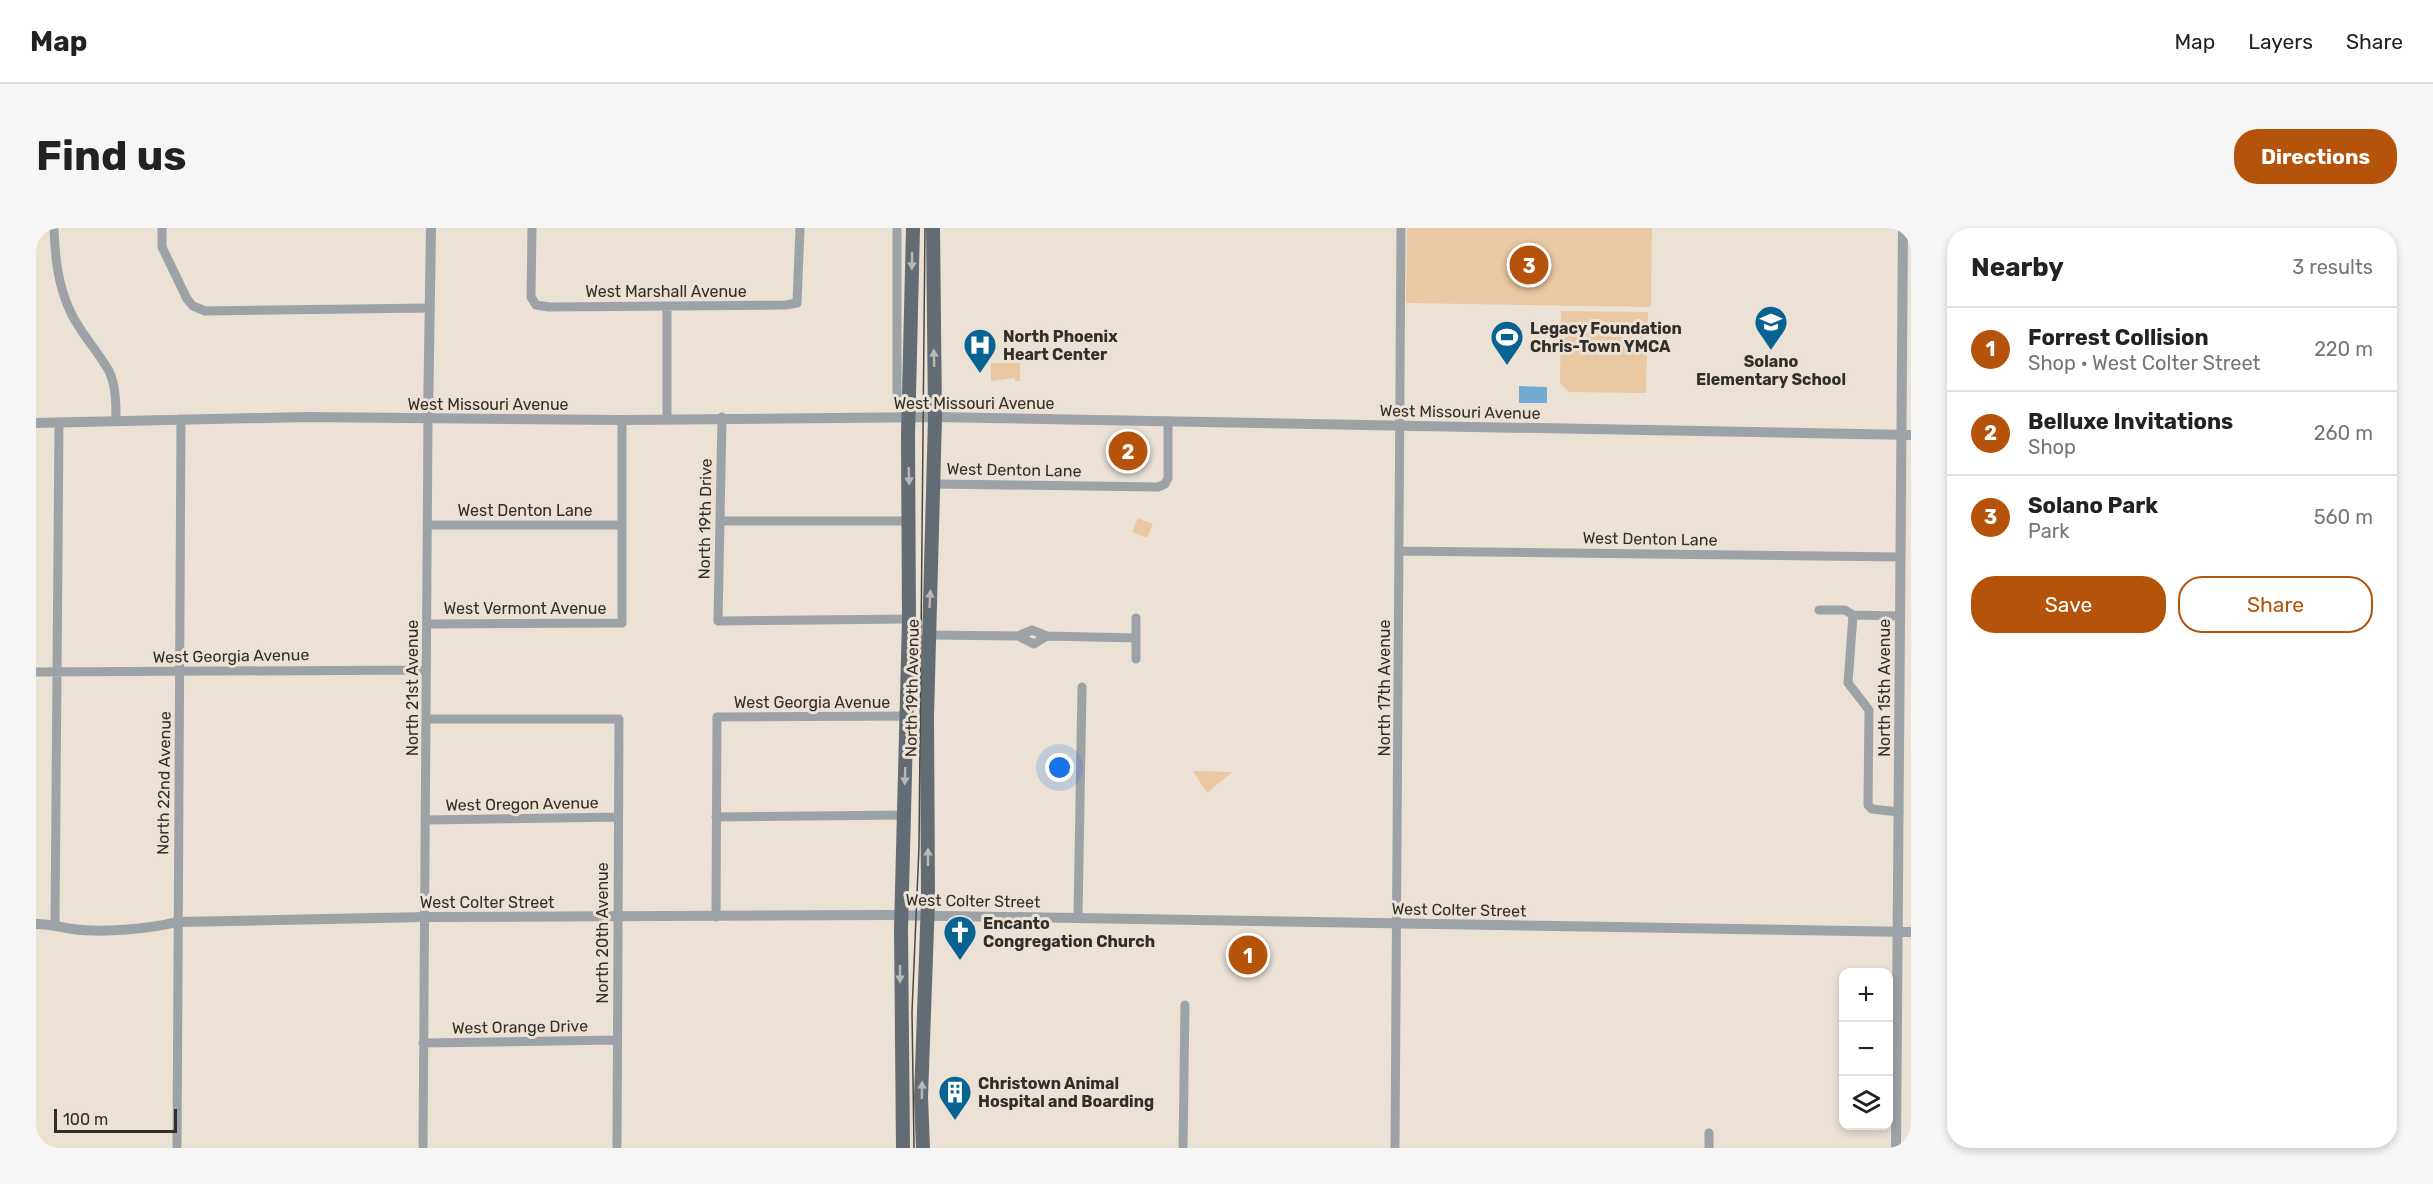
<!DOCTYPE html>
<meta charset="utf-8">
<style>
:root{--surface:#fff;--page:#f6f6f6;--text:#222;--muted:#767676;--line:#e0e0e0;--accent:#b45309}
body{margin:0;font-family:Rubik,sans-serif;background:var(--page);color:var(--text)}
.controls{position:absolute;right:18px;bottom:18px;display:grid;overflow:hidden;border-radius:12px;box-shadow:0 3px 9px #0003}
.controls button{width:54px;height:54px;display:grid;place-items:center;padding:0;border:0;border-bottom:2px solid var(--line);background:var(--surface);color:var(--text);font:30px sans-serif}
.scale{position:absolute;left:18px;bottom:15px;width:123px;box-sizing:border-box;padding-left:6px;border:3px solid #322e2a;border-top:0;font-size:16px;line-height:21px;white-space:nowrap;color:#322e2a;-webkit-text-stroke:4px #ebe1d5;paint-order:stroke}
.you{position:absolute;left:1024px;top:540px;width:21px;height:21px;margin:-15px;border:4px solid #fff;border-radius:50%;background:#1a73e8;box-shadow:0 0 0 9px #1a73e833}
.badge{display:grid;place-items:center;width:39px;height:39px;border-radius:50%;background:var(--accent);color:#fff;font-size:20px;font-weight:700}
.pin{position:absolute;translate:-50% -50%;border:3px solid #fff;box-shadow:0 2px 6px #0006}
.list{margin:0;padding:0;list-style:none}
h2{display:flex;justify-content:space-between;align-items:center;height:78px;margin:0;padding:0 24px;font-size:26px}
h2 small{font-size:20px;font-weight:400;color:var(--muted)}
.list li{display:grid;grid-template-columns:39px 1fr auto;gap:18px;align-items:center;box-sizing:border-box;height:84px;padding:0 24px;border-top:2px solid var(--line)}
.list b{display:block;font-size:22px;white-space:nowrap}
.list p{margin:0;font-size:20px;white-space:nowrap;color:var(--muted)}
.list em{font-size:20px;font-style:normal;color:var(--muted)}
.actions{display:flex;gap:12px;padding:18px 24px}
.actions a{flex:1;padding:14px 0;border:2px solid var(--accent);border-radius:24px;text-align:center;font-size:21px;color:var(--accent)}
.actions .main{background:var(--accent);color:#fff}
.icon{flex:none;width:33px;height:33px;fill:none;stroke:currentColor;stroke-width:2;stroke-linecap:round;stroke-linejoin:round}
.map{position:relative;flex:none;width:1875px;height:920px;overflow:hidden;border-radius:24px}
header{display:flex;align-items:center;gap:36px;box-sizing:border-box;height:84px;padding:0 30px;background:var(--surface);border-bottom:2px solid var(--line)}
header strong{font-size:28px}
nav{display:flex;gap:33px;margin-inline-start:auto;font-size:21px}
.intro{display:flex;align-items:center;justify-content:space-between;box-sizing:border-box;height:144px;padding:0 36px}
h1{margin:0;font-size:42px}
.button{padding:15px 27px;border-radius:24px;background:var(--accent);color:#fff;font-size:21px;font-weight:700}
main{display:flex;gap:36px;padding:0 36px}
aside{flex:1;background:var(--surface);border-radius:24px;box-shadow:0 3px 9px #0003}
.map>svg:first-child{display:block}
.green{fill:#eac8a3}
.water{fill:#74aad1}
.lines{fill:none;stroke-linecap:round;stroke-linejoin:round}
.minor{stroke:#9da2a6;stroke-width:9}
.tertiary{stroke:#9da2a6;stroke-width:10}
.primary{stroke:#636c73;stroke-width:14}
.tram{stroke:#4d4843;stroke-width:1.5}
.oneway{fill:#bbb8b3}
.labels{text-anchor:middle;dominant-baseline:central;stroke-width:6;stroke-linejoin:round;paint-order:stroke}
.street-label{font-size:16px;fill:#322e2a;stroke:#ebe1d5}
.poi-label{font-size:16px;font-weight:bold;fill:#322e2a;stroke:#ebe1d5;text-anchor:start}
</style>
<header>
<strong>Map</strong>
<nav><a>Map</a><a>Layers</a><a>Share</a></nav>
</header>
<div class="intro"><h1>Find us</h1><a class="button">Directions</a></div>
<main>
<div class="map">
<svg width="1875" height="920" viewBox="0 0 1875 920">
<rect width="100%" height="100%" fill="#ebe1d5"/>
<path class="green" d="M 1371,0 L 1616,0 L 1615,79 L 1370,75 Z
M 1525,83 L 1612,84 L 1610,165 L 1533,164 L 1524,155 Z
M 955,135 L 984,135 L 984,153 L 979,153 L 979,150 L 955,153 Z
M 1102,290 L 1117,296 L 1111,310 L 1096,304 Z
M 1157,543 L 1196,544 L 1171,565 Z"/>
<path class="water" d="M 1483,158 L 1511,159 L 1511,175 L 1483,175 Z"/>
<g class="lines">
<path class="minor" d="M 18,0 C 19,30 22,58 35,85 C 45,106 62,123 73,143 C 80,158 80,176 80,193
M 126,0 L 126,19 L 151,71 L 157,78 L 169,83 L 394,80
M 496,0 L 495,69 L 500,77 L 513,79 L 750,77 L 761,75 L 764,0
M 861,167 L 861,0
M 686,189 L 682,393 L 873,391
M 631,191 L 631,79
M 898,256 L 1122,259 L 1129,256 L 1132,250 L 1132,193
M 684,293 L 874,293
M 392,297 L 585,297
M 1364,323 L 1864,329
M 1783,382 L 1809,382 L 1817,387
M 392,396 L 586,395 L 586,192
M 893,407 L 982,408 L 996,402 L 1011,408 L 1100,410
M 982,408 L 998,416 L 1011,408
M 1100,431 L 1100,390
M 0,444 L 390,442
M 392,491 L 583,491 L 581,920
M 1863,584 L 1836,581 L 1832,577 L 1833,482 L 1812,455 L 1817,387 L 1864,388
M 680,589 L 868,587
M 390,592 L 581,589
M 680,689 L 681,489 L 871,488
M 1042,689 L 1046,459
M 19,696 L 23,194
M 387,815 L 581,812
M 141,920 L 145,191
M 387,920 L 392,191
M 1147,920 L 1149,777
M 1359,920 L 1365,0
M 1673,920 L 1673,905"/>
<path class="tertiary" d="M 392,191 L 395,0
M 0,195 L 270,189 L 586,192 L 899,189 L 1875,207
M 0,696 C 14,696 24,699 37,701 C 65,705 113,701 141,694 L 390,689 L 853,687 L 1875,704
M 1860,920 L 1867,0"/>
<path class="primary" d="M 867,920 L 865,701 L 873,391 L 872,208 L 877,0
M 887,920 L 885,869 L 892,672 L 891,488 L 899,189 L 897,0"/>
<path class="tram" d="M 878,920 L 876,784 L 883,619 L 889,0"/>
</g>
<defs><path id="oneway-solid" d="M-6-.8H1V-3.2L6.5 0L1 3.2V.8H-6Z" transform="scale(1.5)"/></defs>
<g class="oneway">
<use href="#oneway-solid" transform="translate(876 33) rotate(91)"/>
<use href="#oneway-solid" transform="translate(898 130) rotate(-91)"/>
<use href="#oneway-solid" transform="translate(873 248) rotate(88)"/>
<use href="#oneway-solid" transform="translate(894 371) rotate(-87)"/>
<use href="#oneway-solid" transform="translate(869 548) rotate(92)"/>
<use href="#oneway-solid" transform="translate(892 629) rotate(-90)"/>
<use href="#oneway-solid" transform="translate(864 746) rotate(90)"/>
<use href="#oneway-solid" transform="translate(886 862) rotate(-89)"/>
</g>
<defs>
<symbol id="school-pin" viewBox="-11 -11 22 30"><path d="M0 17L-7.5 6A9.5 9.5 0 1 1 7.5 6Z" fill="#086393" stroke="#ebe1d5"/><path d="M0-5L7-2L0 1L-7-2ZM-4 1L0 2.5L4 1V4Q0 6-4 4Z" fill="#fff"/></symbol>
<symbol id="stadium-pin" viewBox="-11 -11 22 30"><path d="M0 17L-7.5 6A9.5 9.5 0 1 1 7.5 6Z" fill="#086393" stroke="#ebe1d5"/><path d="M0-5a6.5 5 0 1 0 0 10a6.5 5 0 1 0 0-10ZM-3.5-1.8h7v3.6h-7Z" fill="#fff"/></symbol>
<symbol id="hospital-pin" viewBox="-11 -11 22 30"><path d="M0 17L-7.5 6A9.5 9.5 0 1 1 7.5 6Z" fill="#086393" stroke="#ebe1d5"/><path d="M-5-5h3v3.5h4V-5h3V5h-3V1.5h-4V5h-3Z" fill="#fff"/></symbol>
<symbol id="church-pin" viewBox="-11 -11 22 30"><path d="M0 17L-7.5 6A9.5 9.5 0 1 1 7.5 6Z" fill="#086393" stroke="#ebe1d5"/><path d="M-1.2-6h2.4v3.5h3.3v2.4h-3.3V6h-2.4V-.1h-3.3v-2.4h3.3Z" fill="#fff"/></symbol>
<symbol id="building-pin" viewBox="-11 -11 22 30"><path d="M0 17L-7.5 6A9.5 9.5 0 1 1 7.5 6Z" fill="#086393" stroke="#ebe1d5"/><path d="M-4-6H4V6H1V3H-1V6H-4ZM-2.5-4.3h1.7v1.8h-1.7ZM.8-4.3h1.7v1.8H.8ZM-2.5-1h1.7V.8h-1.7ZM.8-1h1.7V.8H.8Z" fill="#fff"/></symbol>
</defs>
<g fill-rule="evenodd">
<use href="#school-pin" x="1716" y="75" width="38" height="52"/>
<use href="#stadium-pin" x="1452" y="90" width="38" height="52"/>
<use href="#hospital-pin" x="925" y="98" width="38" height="52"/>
<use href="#church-pin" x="905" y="685" width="38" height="52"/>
<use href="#building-pin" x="900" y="845" width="38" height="52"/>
</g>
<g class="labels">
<g class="street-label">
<text x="630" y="63">West Marshall Avenue</text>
<text x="938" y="175">West Missouri Avenue</text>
<text x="452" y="176">West Missouri Avenue</text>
<text transform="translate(1424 184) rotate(1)">West Missouri Avenue</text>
<text transform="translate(978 242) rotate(1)">West Denton Lane</text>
<text x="489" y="282">West Denton Lane</text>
<text transform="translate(669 291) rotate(-89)">North 19th Drive</text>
<text transform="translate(1614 311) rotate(1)">West Denton Lane</text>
<text x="489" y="380">West Vermont Avenue</text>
<text transform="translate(195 428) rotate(-1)">West Georgia Avenue</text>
<text transform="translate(376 460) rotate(-90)">North 21st Avenue</text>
<text transform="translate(876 460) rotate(-89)">North 19th Avenue</text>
<text transform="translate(1348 460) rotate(-90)">North 17th Avenue</text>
<text transform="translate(1848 460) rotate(-90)">North 15th Avenue</text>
<text x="776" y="474">West Georgia Avenue</text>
<text transform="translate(128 555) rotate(-89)">North 22nd Avenue</text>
<text transform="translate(486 576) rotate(-1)">West Oregon Avenue</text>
<text transform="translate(937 673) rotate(1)">West Colter Street</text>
<text x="451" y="674">West Colter Street</text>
<text transform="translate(1423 682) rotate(1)">West Colter Street</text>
<text transform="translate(566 705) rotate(-90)">North 20th Avenue</text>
<text transform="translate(484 799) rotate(-1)">West Orange Drive</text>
</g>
<g class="poi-label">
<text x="1494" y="100">Legacy Foundation<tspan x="1494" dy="18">Chris-Town YMCA</tspan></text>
<text x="967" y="108">North Phoenix<tspan x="967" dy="18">Heart Center</tspan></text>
<text x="1735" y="133" text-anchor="middle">Solano<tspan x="1735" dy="18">Elementary School</tspan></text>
<text x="947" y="695">Encanto<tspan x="947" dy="18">Congregation Church</tspan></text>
<text x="942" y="855">Christown Animal<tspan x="942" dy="18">Hospital and Boarding</tspan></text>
</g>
</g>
</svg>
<div class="controls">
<button>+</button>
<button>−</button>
<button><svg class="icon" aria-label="layers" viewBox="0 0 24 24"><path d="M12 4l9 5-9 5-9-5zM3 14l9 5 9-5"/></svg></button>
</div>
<div class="scale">100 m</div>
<div class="you"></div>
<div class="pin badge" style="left:1212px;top:727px">1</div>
<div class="pin badge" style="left:1092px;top:223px">2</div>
<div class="pin badge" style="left:1493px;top:37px">3</div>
</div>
<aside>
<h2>Nearby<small>3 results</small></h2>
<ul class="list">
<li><span class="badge">1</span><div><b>Forrest Collision</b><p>Shop · West Colter Street</p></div><em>220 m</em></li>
<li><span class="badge">2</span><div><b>Belluxe Invitations</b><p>Shop</p></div><em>260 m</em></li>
<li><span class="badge">3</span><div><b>Solano Park</b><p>Park</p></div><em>560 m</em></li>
</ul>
<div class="actions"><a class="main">Save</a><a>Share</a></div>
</aside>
</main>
